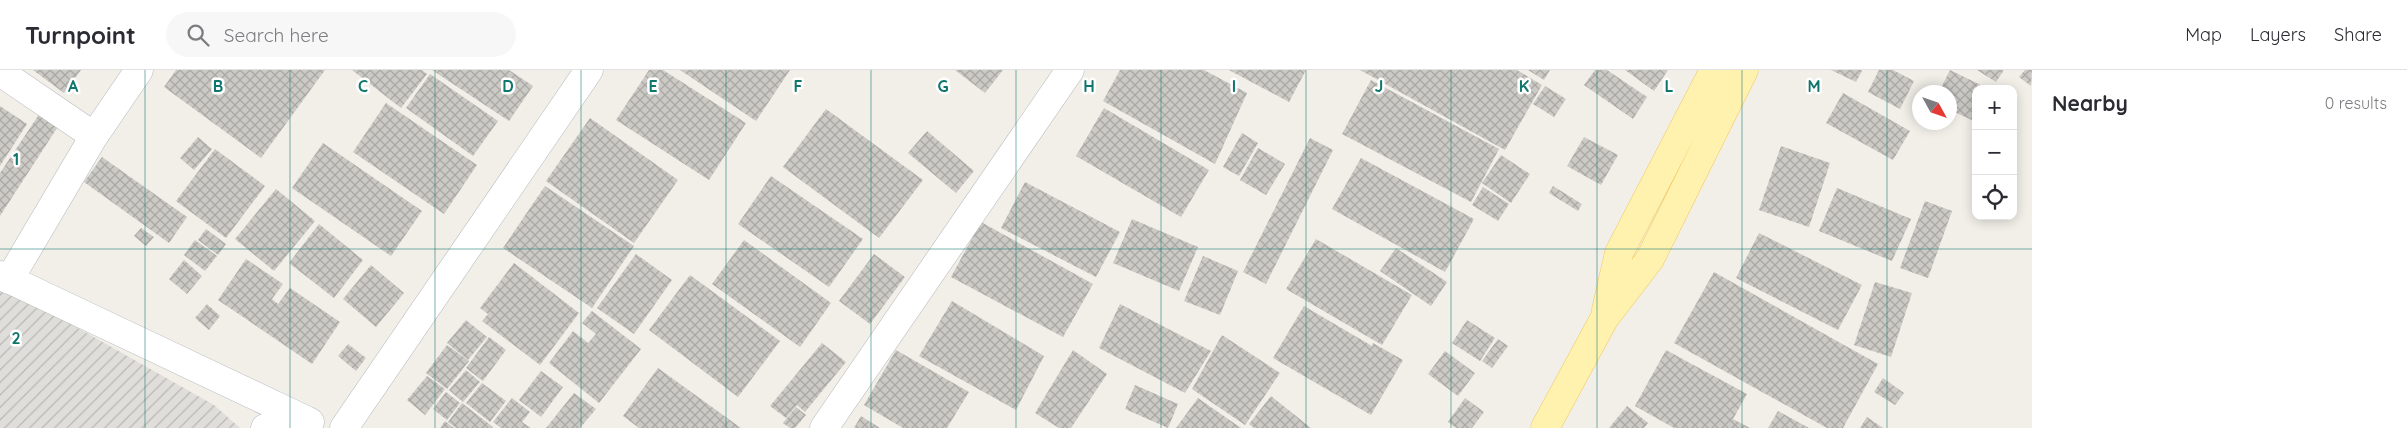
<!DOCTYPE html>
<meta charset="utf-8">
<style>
:root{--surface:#fff;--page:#f7f7f7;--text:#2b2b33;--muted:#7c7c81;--line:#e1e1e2}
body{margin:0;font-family:Quicksand,sans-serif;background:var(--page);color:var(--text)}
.controls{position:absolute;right:15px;top:15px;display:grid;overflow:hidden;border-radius:10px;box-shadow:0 2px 12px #0003}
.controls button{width:45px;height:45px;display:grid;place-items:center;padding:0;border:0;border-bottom:1px solid var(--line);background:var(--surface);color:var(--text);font:25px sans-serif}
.compass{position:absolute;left:1912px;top:15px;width:45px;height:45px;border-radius:50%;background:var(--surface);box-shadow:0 2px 12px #0003;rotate:130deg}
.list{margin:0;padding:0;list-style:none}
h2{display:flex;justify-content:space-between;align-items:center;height:65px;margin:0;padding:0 20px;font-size:21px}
h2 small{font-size:16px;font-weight:400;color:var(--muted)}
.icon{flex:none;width:28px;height:28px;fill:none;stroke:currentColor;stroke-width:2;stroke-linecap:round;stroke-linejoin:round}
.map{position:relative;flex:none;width:2032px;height:358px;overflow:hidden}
header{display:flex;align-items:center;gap:30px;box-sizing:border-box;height:70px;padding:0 25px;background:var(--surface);border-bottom:1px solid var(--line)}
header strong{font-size:24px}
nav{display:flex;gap:28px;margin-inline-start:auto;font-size:18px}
.search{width:350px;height:45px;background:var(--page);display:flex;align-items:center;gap:12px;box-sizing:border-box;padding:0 18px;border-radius:28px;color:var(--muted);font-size:19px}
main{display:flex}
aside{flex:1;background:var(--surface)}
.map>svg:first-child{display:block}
.industrial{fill:url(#industrial-furrows)}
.building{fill:url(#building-cross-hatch)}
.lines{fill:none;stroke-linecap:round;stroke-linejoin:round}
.minor-casing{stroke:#b5b8bc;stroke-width:29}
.major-casing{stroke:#f2c960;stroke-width:29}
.minor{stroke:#fff;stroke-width:28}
.major{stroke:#fff2af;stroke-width:28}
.grid{fill:none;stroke:#0f766e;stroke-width:1;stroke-opacity:0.55}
.grid-label{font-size:16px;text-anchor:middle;font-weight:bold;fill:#0f766e;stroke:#fff;stroke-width:5;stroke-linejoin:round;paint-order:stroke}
</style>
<header>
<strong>Turnpoint</strong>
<div class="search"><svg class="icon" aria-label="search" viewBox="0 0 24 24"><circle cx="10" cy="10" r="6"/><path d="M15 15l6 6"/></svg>Search here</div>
<nav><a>Map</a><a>Layers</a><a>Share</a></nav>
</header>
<main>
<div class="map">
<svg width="2032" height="358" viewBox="0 0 2032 358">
<defs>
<pattern id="industrial-furrows" width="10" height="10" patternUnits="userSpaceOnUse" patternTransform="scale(1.25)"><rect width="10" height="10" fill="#e0deda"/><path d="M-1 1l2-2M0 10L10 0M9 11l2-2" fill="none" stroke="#b9b8b5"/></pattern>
<pattern id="building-cross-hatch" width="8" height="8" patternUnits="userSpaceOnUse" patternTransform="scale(1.25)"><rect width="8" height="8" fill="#cccac5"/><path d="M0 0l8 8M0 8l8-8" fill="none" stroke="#a9a8a4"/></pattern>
</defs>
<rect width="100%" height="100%" fill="#f1efe8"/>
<path class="industrial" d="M 0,214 L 214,335 L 240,358 L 0,358 Z"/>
<path class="building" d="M 33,0 L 81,0 L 64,23 Z
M 176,0 L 325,0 L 261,88 L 164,17 Z
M 352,0 L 422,0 L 427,4 L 401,38 Z
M 432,0 L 509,0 L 533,16 L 509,51 Z
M 649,0 L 663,0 L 746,53 L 709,110 L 616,50 Z
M 680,0 L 790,0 L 756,51 Z
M 955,0 L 1003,0 L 985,23 Z
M 1120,0 L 1204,0 L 1247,23 L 1215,94 L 1103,31 Z
M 1229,0 L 1306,0 L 1289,32 Z
M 1360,0 L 1517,0 L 1542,15 L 1505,80 Z
M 1528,0 L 1550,0 L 1544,10 Z
M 1595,0 L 1607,0 L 1647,27 L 1633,49 L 1584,15 Z
M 1625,0 L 1668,0 L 1654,21 Z
M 1831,0 L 1861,0 L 1862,1 L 1856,12 Z
M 1879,0 L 1893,0 L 1914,11 L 1900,39 L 1868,22 Z
M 1950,0 L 1989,19 L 1976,19 L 1976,52 L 1950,40 L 1950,22 L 1939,22 Z
M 1977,0 L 2004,0 L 1996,12 Z
M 2025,0 L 2032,0 L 2031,16 L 2019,7 Z
M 430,4 L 498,51 L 473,86 L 406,38 Z
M 1371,10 L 1499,79 L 1471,132 L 1342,64 Z
M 1545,16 L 1566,29 L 1554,47 L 1533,34 Z
M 1843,23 L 1910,61 L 1893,90 L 1826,53 Z
M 386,33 L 477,95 L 444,144 L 353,82 Z
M 0,36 L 27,54 L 0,96 Z
M 1104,38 L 1209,100 L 1181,147 L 1076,86 Z
M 826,39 L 923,110 L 879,168 L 783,97 Z
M 40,43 L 59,55 L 0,146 L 0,103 Z
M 590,48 L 678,110 L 634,173 L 546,111 Z
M 927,61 L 974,101 L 956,123 L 908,83 Z
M 1242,63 L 1258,73 L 1239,106 L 1223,97 Z
M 198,67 L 212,79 L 194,100 L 180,88 Z
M 1584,67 L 1618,85 L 1601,115 L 1567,96 Z
M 1310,68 L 1333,80 L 1266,214 L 1243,202 Z
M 323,73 L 422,141 L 391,186 L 292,118 Z
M 1781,76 L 1830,93 L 1809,157 L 1759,140 Z
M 1258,78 L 1285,94 L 1266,125 L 1240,110 Z
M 215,79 L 265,116 L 226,168 L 176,131 Z
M 1501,85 L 1530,104 L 1511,133 L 1482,113 Z
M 102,87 L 187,147 L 169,173 L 84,112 Z
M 1361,88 L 1474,149 L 1445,202 L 1332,139 Z
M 771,106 L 863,169 L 829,217 L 738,154 Z
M 1025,112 L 1120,162 L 1096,207 L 1001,158 Z
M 545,116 L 634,176 L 592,238 L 503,178 Z
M 1553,116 L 1582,134 L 1578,141 L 1549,123 Z
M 1483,117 L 1509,134 L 1498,151 L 1472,135 Z
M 1837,118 L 1911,149 L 1892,191 L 1819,161 Z
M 276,119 L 315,151 L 274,201 L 235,169 Z
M 1925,131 L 1952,141 L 1928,208 L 1900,198 Z
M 1132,149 L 1198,177 L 1179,221 L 1113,193 Z
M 981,152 L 1093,214 L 1063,267 L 951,207 Z
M 319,154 L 363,190 L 334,228 L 289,193 Z
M 141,158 L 154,167 L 146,176 L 134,166 Z
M 206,159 L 226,174 L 218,185 L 198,170 Z
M 1759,163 L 1862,215 L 1838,260 L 1736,208 Z
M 1316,169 L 1412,225 L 1382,275 L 1286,219 Z
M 195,170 L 217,186 L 205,201 L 184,185 Z
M 744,170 L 831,233 L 800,277 L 712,214 Z
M 1396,178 L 1447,212 L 1431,236 L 1380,201 Z
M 636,184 L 672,210 L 634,264 L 597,238 Z
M 874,184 L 905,207 L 870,254 L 839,231 Z
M 1203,186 L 1238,201 L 1220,245 L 1184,231 Z
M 246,189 L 283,214 L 272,229 L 278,234 L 290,218 L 340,252 L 312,294 L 218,230 Z
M 184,190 L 202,206 L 187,224 L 169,209 Z
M 514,193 L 579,243 L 540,295 L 482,251 L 488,244 L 480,238 Z
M 371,195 L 404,223 L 376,257 L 343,229 Z
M 1714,202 L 1878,294 L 1843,358 L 1827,358 L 1674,273 Z
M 690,205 L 780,271 L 738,327 L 649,260 Z
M 1875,212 L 1912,223 L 1891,287 L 1854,275 Z
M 952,231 L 1044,286 L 1016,340 L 919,286 Z
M 207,234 L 220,246 L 209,260 L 195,248 Z
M 1120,234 L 1211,281 L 1185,323 L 1099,278 Z
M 1304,236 L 1372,276 L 1373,273 L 1403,290 L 1371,345 L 1273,288 Z
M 592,241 L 641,279 L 599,333 L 549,293 L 573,261 L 588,273 L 596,264 L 582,253 Z
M 466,250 L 487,267 L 468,290 L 447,273 Z
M 1467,250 L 1495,268 L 1480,291 L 1452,273 Z
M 1222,265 L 1280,303 L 1245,355 L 1192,319 Z
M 489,267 L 506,280 L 483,311 L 466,298 Z
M 1498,269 L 1508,276 L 1492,298 L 1482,291 Z
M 822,273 L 846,292 L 805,342 L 797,335 L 786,348 L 770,336 Z
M 348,274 L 366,288 L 356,301 L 338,286 Z
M 447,275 L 469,291 L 447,319 L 426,303 Z
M 896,280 L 969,322 L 947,358 L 903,358 L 864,335 Z
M 1073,280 L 1107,304 L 1071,358 L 1059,358 L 1035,343 Z
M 1666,280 L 1747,324 L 1733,349 L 1750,358 L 1674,358 L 1635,336 Z
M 1445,281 L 1475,303 L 1458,326 L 1428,304 Z
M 658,298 L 741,358 L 639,358 L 623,346 Z
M 466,300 L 480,312 L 463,332 L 449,320 Z
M 541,301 L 563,317 L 541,347 L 519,330 Z
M 427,306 L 445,319 L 425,345 L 407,330 Z
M 1883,308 L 1904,323 L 1895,335 L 1874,322 Z
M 482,313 L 506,331 L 490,352 L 466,333 Z
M 1135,315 L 1178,334 L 1168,358 L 1125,339 Z
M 446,322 L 460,333 L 447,350 L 433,339 Z
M 574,323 L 596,339 L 580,358 L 546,358 Z
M 1271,326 L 1311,358 L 1254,358 L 1249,354 Z
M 512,328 L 530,342 L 522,352 L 531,358 L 501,358 L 493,352 Z
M 1198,328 L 1241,358 L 1176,358 Z
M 1465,328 L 1484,342 L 1472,358 L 1456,358 L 1448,352 Z
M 462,333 L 493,357 L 492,358 L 456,358 L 448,352 Z
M 1627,336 L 1648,353 L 1644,358 L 1609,358 Z
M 796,337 L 806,345 L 795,358 L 790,358 L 783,353 Z
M 1778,341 L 1809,358 L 1768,358 Z
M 861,346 L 880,358 L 854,358 Z
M 1867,347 L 1883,358 L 1860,358 Z
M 445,351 L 454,358 L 440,358 Z"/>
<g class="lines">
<defs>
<path id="minor" d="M 0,2 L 94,66
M 0,205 L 306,350
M 9,210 L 94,66 L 139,0
M 265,358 L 306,350 L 310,352
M 344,358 L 589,0
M 824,358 L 1070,0"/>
<path id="major" d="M 1606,240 L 1619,183 L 1714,0
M 1545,358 L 1604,249 L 1650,189 L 1744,0"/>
</defs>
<use href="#minor" class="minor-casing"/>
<use href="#major" class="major-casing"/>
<use href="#minor" class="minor"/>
<use href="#major" class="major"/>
</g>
<path class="grid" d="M 145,0 L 145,358M 290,0 L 290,358M 435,0 L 435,358M 581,0 L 581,358M 726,0 L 726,358M 871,0 L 871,358M 1016,0 L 1016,358M 1161,0 L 1161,358M 1306,0 L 1306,358M 1451,0 L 1451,358M 1597,0 L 1597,358M 1742,0 L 1742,358M 1887,0 L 1887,358M 0,179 L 2032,179"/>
<g class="grid-label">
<text x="73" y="22">A</text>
<text x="218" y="22">B</text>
<text x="363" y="22">C</text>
<text x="508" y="22">D</text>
<text x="653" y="22">E</text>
<text x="798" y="22">F</text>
<text x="943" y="22">G</text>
<text x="1089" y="22">H</text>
<text x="1234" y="22">I</text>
<text x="1379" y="22">J</text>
<text x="1524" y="22">K</text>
<text x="1669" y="22">L</text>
<text x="1814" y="22">M</text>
<text x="16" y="95">1</text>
<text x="16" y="274">2</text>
</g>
</svg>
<div class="controls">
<button>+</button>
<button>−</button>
<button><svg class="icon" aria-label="locate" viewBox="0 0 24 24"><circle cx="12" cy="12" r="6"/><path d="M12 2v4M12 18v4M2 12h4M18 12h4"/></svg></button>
</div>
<svg class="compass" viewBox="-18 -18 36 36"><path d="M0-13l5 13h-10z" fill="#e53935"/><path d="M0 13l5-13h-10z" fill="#7c7c81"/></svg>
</div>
<aside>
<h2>Nearby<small>0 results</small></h2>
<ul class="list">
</ul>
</aside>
</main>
